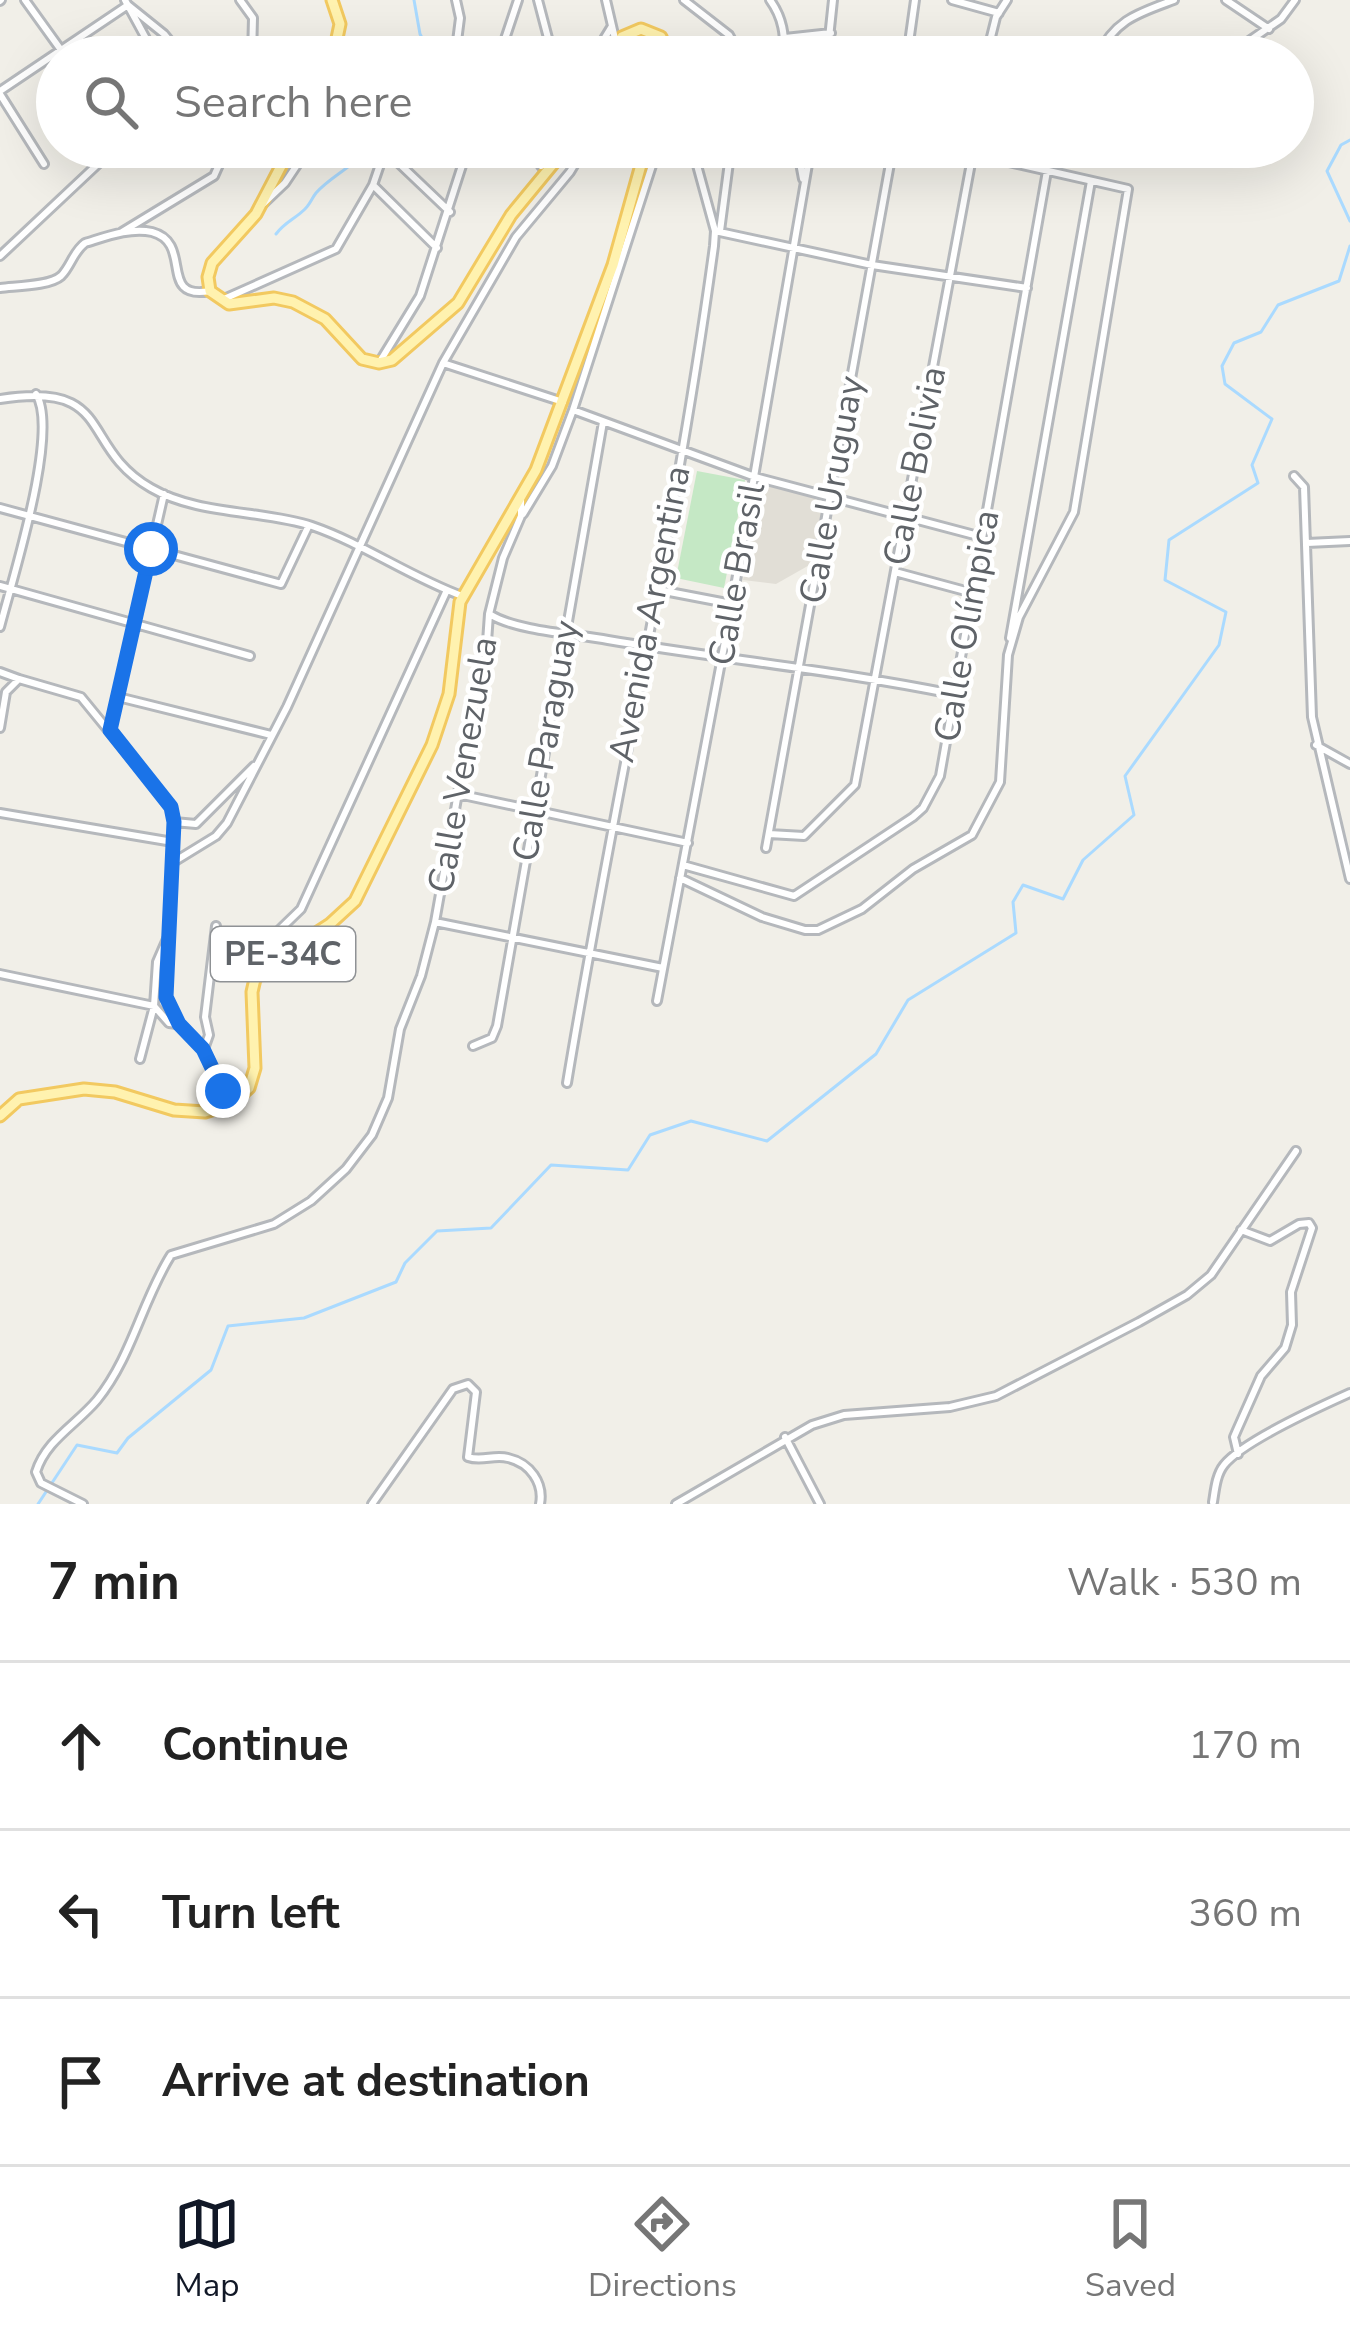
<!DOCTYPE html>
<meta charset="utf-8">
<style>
:root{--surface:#fff;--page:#f2f2f2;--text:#222;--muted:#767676;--line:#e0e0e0;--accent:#111827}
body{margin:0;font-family:"Nunito Sans",sans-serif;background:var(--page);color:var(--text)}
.stop{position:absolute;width:36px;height:36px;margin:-27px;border:9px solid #1a73e8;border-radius:50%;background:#fff}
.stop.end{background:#1a73e8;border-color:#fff;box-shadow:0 3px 12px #0008}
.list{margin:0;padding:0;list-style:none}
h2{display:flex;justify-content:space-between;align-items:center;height:156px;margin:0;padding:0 48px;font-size:51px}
h2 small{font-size:39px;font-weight:400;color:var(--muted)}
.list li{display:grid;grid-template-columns:78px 1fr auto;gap:36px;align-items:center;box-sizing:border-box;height:168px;padding:0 48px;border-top:3px solid var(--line)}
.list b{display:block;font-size:45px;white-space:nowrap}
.list em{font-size:39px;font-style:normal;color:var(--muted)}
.icon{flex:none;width:66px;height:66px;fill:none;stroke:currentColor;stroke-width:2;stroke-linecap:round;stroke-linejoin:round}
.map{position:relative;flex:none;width:1350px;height:1504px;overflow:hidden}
.search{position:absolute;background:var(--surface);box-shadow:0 12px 48px #0002;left:36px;right:36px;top:36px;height:132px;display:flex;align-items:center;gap:30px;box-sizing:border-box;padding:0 42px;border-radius:66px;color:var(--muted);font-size:45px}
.sheet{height:660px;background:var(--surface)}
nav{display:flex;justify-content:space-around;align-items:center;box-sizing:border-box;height:168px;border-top:3px solid var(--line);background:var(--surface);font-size:33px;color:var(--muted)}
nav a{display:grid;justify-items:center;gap:6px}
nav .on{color:var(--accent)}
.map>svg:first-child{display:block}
.education{fill:#e1ded6}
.green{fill:#c5e8c5}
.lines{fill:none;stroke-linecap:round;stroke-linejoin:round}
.stream{stroke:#aadaff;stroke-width:3}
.minor-casing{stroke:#b5b8bc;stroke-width:12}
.primary-casing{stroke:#f2c960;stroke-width:15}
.minor{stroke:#fff;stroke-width:6}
.primary{stroke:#fff2af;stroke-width:9}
.route{stroke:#1a73e8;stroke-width:15}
.labels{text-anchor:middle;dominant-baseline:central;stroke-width:9;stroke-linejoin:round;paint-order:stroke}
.shield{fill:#fff;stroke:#8f9295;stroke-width:3}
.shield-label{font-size:33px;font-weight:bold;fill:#5f6368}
.street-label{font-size:36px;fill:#5f6368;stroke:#fff}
</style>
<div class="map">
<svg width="1350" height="1504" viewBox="0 0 1350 1504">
<rect width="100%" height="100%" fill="#f1efe8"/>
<path class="education" d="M 760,483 L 825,501 L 813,563 L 776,584 L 743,580 Z"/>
<path class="green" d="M 697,471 L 745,480 L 724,588 L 676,578 Z"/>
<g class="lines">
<path class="stream" d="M 414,0 L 420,34 L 432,57
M 1350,140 L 1341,145 L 1327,171 L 1350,221
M 276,234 C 285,222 295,219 305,209 C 310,204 312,198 316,193 C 332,175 355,167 367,147
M 38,1504 L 77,1445 L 117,1453 L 128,1438 L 211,1370 L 228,1326 L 304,1318 L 396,1282 L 405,1263 L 437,1231 L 491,1228 L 551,1165 L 628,1170 L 650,1135 L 691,1121 L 767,1141 L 876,1054 L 908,1000 L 1016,933 L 1013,902 L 1023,885 L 1063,899 L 1083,860 L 1134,815 L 1125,776 L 1219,645 L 1226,612 L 1165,580 L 1169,540 L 1258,483 L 1252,465 L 1272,419 L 1225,384 L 1222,366 L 1234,343 L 1261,332 L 1278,305 L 1339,281 L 1350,246"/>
<defs>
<path id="minor" d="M 25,0 L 66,57
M 125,0 L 156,57
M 240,0 L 253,18 L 252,57
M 538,0 L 553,57
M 606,0 L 616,43
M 684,0 L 729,35 L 741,57
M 770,0 C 783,18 785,35 784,57
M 952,0 L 999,13
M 1226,0 L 1269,29
M 0,1 L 1,0
M 128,5 L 164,34 L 183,57
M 785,38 L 831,33
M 455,57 L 460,18 L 456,0
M 499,57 L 518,0
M 593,57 L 612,26
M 827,57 L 833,0
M 907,57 L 915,0
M 986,57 L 996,17 L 1007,0
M 1097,57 C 1115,19 1139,13 1174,0
M 1133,57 L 1239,48 L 1281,19 L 1295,0
M 1221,57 L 1239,48
M 0,91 L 128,5
M 0,94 L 44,164
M 797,147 L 803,179
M 385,150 L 450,212
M 541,166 L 546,147
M 373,185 L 437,248
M 264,203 L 285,183 L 309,147
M 715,231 L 872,265 L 1027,288
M 720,231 L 731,147
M 122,232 L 214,176 L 227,147
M 0,256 L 116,147
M 0,288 C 15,286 50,286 61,276 C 71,266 73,252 85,243 C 105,237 130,227 152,232 C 194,243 157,301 210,291
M 224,299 L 336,249 L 373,185 L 386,147
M 379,363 L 420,296 L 468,147
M 443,363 L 563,402
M 0,399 C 116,381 78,446 151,488 C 197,515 263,510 312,526 C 364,544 410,577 462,596
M 573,410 L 755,477 L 982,537
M 1294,476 L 1304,487 L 1312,717 L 1350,879
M 0,508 L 281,584 L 309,525
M 523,514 L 552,466 L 573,410 L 658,147
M 1307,543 L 1350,541
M 895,572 L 973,593
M 0,586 L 250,656
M 659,590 L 732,604
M 491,615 C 518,631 575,634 608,640 C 723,659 839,671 953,694
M 0,627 C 12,580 60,431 36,394
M 1010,638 L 1091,181
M 0,672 L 19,679
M 118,697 L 271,735
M 0,728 L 6,692 L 19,679 L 81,697 L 171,807 L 174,822 L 166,997 L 179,1024 L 204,1049 L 231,1104
M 110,730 L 164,494
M 1316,745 L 1350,764
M 458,794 L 688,843
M 0,813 L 173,842
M 174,822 L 196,824 L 254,766
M 769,834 L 804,836 L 855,785 L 974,147
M 766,848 L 893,147
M 172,863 L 216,836 L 227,823 L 287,707 L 443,363 L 516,237 L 570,172 L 585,147
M 683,865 L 794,896 L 913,817 L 923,808 L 940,776 L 1047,171
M 680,878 L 762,917 L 805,930 L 818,930 L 862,909 L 913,869 L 972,835 L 1000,782 L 1008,655 L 1019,617 L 1074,512 L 1128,189 L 943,147
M 435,922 L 663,968
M 258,970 L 266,943 L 301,909 L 447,590
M 0,974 L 154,1006 L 169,1023 L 177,1024
M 657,1001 L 732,604 L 811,147
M 473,1046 L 492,1038 L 497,1026 L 603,422
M 204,1049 L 209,1035 L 205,1017 L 216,926
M 140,1059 L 154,1006 L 157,962 L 167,939
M 567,1083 C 613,804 676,527 714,246 L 715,231 L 692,147
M 785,1437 L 820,1504
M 1238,1454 L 1234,1437 L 1237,1430 L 1261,1376 L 1285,1348 L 1292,1325 L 1291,1292 L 1312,1228 L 1309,1223 L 1299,1224 L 1270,1241 L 1241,1230
M 1213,1502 C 1215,1490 1216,1475 1224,1465 C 1242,1442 1321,1406 1350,1393
M 83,1504 L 41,1483 L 36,1472 C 46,1440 76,1425 97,1400 C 132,1357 142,1301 171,1255 L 274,1224 L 311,1201 L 346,1169 L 372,1135 L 388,1098 L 400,1029 L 421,976 L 435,922 L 471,720 L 485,670 L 489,614 L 503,558 L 521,516 L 521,500
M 372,1504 L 453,1389 L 468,1384 L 476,1392 L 468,1457 C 482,1462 494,1454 508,1458 C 530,1463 544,1483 540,1504
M 676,1504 L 812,1425 L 844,1415 L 950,1407 L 996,1396 L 1139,1322 L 1187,1295 L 1211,1275 L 1296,1151"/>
<path id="primary" d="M 332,0 L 340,24 L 333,57
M 607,57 L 622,37 L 641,29 L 661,37 L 669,57
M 291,147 L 256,214 L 212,263 L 208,277 L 210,291 L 229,304 L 274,298 L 293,302 L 325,319 L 362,359 L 379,363 L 392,360 L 458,303 L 511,215 L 567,147
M 0,1116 L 19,1099 L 84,1089 L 115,1092 L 174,1110 L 205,1112 L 231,1104 L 249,1088 L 255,1068 L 252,992 L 255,979 L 270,963 L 330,924 L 355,901 L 432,745 L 449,694 L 460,602 L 536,470 L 613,265 L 646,147"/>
</defs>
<use href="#minor" class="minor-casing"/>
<use href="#primary" class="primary-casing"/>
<use href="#minor" class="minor"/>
<use href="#primary" class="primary"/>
</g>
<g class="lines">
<path class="route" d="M 151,549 L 110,730 L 171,807 L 174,822 L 166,997 L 179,1024 L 203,1049 L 223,1091"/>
</g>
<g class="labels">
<rect class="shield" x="211" y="927" width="144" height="54" rx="9"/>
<g class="shield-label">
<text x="283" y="954">PE-34C</text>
</g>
<g class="street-label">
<text transform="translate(915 466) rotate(-79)">Calle Bolivia</text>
<text transform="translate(832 490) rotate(-80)">Calle Uruguay</text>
<text transform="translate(737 574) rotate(-80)">Calle Brasil</text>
<text transform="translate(650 614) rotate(-79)">Avenida Argentina</text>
<text transform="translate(967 626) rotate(-80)">Calle Olímpica</text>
<text transform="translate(546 741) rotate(-80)">Calle Paraguay</text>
<text transform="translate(463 765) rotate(-80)">Calle Venezuela</text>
</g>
</g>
</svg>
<div class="stop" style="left:151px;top:549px"></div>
<div class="stop end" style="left:223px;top:1091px"></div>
<div class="search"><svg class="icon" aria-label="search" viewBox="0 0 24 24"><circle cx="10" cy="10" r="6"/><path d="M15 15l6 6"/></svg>Search here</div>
</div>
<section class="sheet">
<h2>7 min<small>Walk · 530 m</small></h2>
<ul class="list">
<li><svg class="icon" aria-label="ahead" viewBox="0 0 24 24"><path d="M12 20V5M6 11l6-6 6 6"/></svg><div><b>Continue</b></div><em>170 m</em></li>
<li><svg class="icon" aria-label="left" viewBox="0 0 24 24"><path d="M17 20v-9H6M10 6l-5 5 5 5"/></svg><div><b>Turn left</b></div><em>360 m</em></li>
<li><svg class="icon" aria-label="arrive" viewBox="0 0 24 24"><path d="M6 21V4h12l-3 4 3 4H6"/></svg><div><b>Arrive at destination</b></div></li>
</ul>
</section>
<nav>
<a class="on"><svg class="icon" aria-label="map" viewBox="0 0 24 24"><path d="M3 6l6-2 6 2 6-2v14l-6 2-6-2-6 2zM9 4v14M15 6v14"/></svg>Map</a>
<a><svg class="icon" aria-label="directions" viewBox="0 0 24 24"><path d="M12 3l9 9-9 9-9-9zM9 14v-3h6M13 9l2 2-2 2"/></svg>Directions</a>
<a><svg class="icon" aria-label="saved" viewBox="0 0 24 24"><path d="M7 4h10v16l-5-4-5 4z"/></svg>Saved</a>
</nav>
